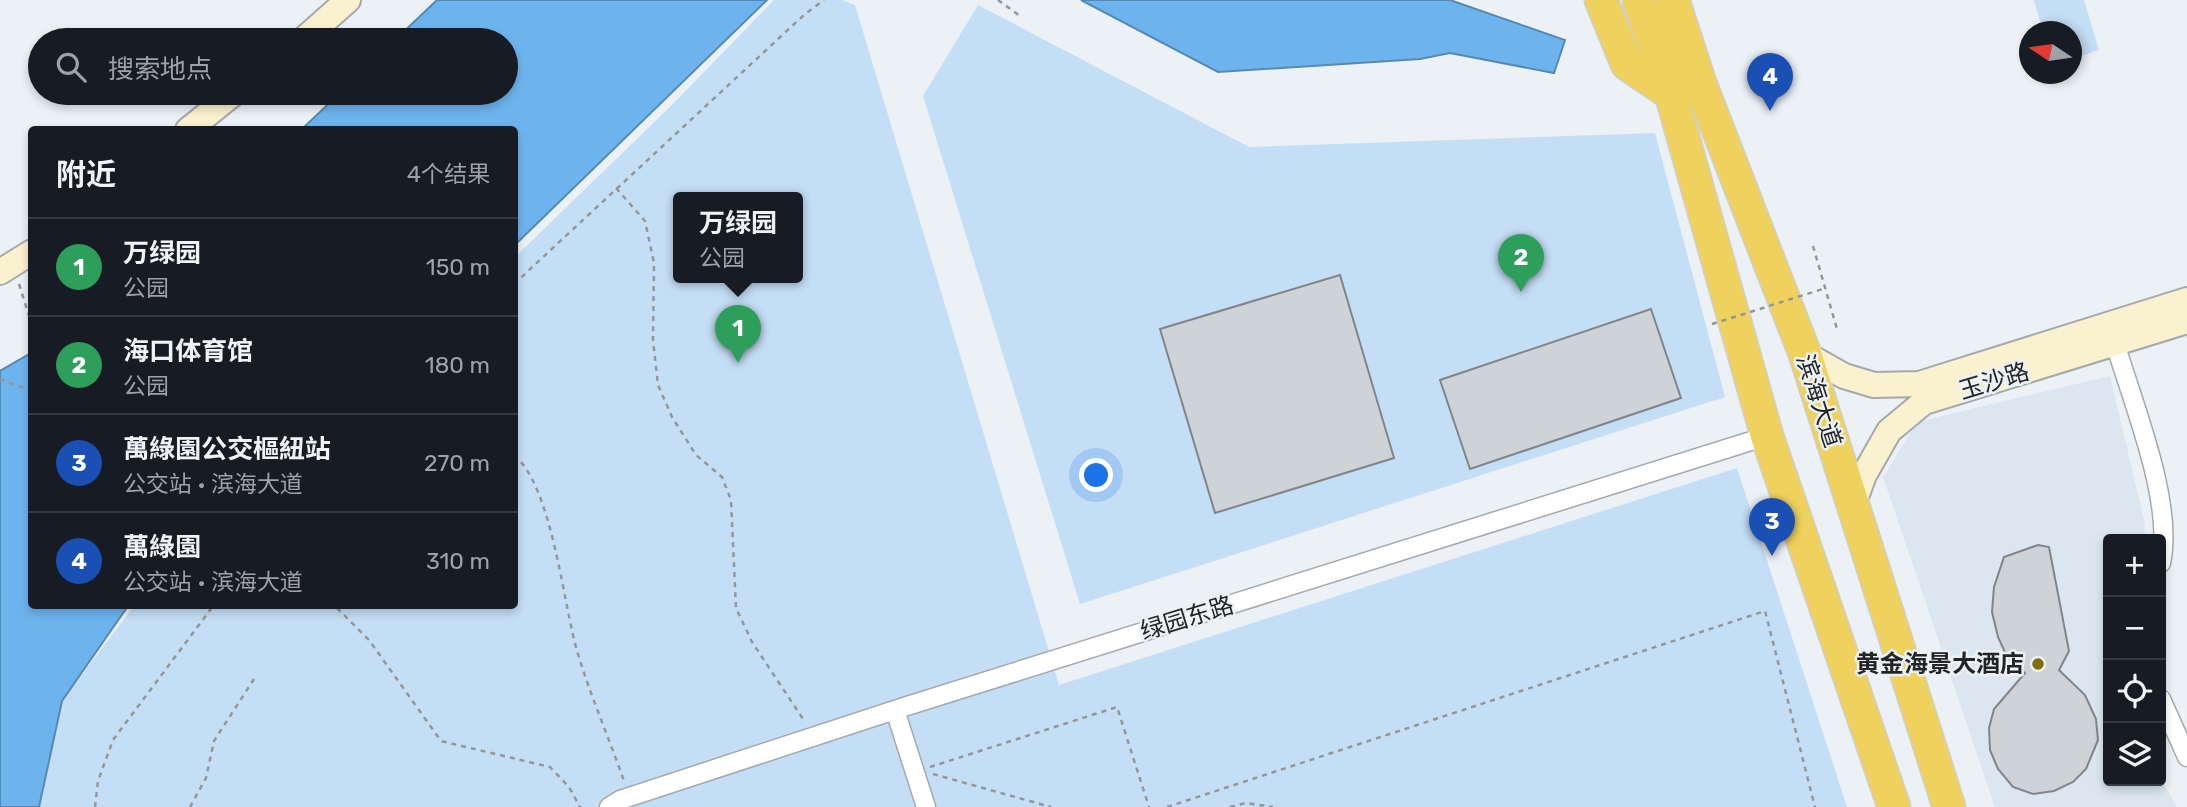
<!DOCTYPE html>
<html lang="zh">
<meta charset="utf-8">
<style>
:root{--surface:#171b24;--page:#20242c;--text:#f1f3f6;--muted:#9ea1a6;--line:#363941;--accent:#826d09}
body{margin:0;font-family:Rubik,"Noto Sans SC",sans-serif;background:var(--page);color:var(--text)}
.controls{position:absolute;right:21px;bottom:21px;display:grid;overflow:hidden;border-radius:7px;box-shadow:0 4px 10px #0003}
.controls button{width:63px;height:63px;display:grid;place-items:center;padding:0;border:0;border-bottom:2px solid var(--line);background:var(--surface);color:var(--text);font:35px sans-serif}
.compass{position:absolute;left:2019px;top:21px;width:63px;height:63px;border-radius:50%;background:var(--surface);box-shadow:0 4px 10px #0003;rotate:283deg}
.you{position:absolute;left:1097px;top:476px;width:24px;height:24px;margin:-18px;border:5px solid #fff;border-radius:50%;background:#1a73e8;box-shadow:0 0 0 10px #1a73e833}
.badge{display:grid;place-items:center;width:46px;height:46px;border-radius:50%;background:var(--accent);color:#fff;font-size:23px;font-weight:700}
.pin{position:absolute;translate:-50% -58px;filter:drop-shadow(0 2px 4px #0008)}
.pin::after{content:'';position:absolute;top:37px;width:24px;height:21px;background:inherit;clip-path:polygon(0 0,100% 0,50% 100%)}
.popup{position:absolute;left:673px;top:192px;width:130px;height:91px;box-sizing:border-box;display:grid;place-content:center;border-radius:7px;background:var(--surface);filter:drop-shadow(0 2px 5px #0005);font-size:23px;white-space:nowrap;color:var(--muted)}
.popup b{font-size:26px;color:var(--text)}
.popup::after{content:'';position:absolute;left:50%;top:100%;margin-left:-14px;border:14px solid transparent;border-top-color:var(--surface)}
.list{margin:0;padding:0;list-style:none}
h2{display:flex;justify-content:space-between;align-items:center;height:91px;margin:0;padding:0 28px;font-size:30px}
h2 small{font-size:23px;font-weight:400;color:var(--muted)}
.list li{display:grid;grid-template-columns:46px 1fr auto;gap:21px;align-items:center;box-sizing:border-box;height:98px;padding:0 28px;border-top:2px solid var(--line)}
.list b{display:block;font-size:26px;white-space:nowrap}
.list p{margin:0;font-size:23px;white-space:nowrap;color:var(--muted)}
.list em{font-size:23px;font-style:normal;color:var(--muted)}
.icon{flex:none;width:38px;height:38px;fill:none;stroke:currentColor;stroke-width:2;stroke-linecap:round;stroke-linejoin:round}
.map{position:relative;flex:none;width:2187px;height:807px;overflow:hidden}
.search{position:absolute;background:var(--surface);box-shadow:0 4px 10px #0003;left:28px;top:28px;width:490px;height:77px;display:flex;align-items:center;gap:18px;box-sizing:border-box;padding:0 24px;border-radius:38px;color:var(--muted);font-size:26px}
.panel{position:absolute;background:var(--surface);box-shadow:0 4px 10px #0003;left:28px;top:126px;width:490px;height:483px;border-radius:7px}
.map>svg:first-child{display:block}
.built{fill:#dbe6f0}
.green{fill:#c4def5;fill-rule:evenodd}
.water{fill:#6db4ee;stroke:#5689b2;stroke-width:2}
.building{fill:#ced3d8;stroke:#81858a;stroke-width:2}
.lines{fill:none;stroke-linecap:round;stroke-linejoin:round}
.street-casing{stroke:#a4a9ad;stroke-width:21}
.secondary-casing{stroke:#a4a9ad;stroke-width:28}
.highway-casing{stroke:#cecfcf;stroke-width:35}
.path{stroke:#939699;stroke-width:2.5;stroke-dasharray:5 5;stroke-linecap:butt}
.street{stroke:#fff;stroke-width:18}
.secondary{stroke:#faf1cf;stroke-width:24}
.highway{stroke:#efd15e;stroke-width:32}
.path-bridge{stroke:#939699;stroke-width:2.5;stroke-dasharray:5 5;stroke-linecap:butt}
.poi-dot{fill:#826d09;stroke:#ecf1f6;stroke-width:2.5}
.labels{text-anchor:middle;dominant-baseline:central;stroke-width:5;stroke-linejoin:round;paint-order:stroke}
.street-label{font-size:24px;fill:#222425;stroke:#ecf1f6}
.poi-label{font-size:24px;font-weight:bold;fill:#222425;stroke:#ecf1f6;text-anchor:end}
</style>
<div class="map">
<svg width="2187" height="807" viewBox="0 0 2187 807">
<rect width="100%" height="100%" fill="#ecf1f6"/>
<path class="built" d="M 2110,376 L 2145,524 L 2144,539 L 2108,539 L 2108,781 L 2161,779 L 2177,807 L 1995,807 L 1883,477 L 1917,422 Z"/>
<path class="green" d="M 774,0 L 842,0 L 855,5 L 1059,685 L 1737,468 L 1847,807 L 39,807 L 62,701 L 134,606 L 514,606 L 515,257 L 672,105 ZM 678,197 L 798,197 L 798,277 L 678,277 Z
M 2034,0 L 2084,0 L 2099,50 L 2072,59 L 2072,32 L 2043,31 Z
M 978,5 L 1249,147 L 1655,133 L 1725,397 L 1080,604 L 923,96 ZM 1340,275 L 1394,458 L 1215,512 L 1161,329 ZM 1651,309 L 1680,398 L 1470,469 L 1441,380 Z"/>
<path class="water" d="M 437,0 L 767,0 L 515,245 L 514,130 L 302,129 L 340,93 L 506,93 L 506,40 L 395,40 Z
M 1081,0 L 1450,0 L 1565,40 L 1554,73 L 1450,53 L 1420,59 L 1218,72 Z
M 31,353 L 32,606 L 128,606 L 62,701 L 39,807 L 0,807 L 0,371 Z"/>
<path class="building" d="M 1340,275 L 1394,458 L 1215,513 L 1160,329 Z
M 1651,309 L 1681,398 L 1470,469 L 1440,380 Z
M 2038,545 L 2049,547 L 2069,651 L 2059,670 L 2085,695 L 2096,719 L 2098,740 L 2086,769 L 2073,782 L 2054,791 L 2033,794 L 2013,787 L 1998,769 L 1990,750 L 1989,728 L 1994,709 L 2025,673 L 2007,657 L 1998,637 L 1992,612 L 1994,587 L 2004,557 Z"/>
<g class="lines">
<defs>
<path id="street" d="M 2115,343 C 2133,404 2174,502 2161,563
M 2161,699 L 2187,757
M 895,710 L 926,807
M 609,807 L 620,800 L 907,706 L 1767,436"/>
<path id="secondary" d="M 303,40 L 348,0
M 188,130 L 234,93
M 0,272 L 32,252
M 1805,354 L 1844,376 L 1874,385 L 1919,384 L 2187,300
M 1853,505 L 1864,475 L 1889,431 L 1924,402 L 2187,321"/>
<path id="highway" d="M 1601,0 L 1627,64 L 1671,94
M 1639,0 L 1671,94 L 1767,436 L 1894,807
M 1673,0 L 1700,83 L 1805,354 L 1949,807"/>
</defs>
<use href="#street" class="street-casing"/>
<use href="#secondary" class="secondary-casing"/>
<use href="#highway" class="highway-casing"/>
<path class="path" d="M 998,0 L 1020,16
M 616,188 L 645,221 L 654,263 L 653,340 L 658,385 L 672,417 L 696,455 L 722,477 L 731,500 L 736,608 L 752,642 L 805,722
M 1813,246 L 1837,329
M 19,284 L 32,325
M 514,284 L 805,14 L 824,0
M 0,379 L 32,391
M 514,455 C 553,487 563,606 578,654 C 591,697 609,738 624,781
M 337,608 L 369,640 L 441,741 L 550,767 L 569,787 L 580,807
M 930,767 L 1117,707 L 1149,807
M 933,774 L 1051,807
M 95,807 L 98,781 L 113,740 L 213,606
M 190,807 L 206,778 L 214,741 L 254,679
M 1167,807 L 1765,611 L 1815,807
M 1230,807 L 1246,803 L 1273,807"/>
<use href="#street" class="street"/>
<use href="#secondary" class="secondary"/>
<use href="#highway" class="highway"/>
<path class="path-bridge" d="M 1712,324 L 1826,288"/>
</g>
<circle class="poi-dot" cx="2038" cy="664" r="7"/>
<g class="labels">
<g class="street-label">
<text transform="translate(1994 381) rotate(-17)">玉沙路</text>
<text transform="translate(1819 401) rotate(72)">滨海大道</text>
<text transform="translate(1187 618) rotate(-17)">绿园东路</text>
</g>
<g class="poi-label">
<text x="2024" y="664">黄金海景大酒店</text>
</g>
</g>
</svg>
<div class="controls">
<button>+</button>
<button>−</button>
<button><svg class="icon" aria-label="locate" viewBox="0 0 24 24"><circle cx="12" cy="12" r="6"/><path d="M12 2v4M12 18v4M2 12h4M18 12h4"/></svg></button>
<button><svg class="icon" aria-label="layers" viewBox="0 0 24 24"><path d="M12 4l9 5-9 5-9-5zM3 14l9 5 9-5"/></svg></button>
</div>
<svg class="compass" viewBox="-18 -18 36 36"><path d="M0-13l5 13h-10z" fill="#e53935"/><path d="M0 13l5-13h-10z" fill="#9ea1a6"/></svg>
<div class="you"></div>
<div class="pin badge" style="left:738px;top:363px;background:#2e9e5b">1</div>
<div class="popup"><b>万绿园</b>公园</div>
<div class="pin badge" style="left:1521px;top:292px;background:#2e9e5b">2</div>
<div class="pin badge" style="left:1772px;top:556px;background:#1a4fb4">3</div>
<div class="pin badge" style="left:1770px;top:111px;background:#1a4fb4">4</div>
<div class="search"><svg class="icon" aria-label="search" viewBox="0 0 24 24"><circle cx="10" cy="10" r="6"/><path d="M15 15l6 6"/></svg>搜索地点</div>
<section class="panel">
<h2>附近<small>4个结果</small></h2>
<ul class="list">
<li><span class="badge" style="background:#2e9e5b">1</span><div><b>万绿园</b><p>公园</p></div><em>150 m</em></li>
<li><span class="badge" style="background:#2e9e5b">2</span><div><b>海口体育馆</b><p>公园</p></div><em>180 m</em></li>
<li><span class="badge" style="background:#1a4fb4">3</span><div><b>萬綠園公交樞紐站</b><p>公交站 · 滨海大道</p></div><em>270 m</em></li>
<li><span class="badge" style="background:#1a4fb4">4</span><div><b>萬綠園</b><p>公交站 · 滨海大道</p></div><em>310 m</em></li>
</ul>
</section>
</div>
